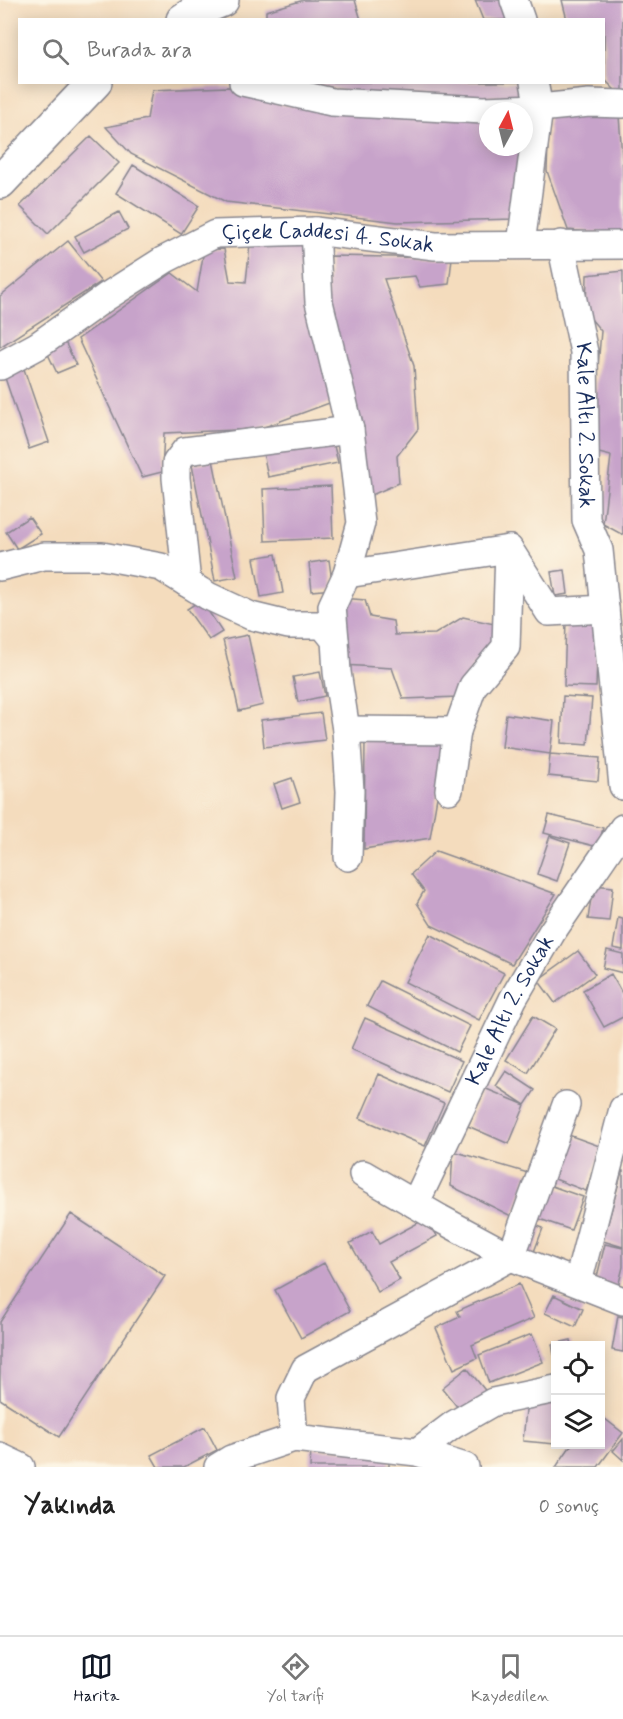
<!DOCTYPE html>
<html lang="tr">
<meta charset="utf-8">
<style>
:root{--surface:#fff;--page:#f6f6f6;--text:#222;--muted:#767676;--line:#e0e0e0;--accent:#111827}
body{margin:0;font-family:Mynerve,sans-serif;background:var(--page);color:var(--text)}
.controls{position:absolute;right:18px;bottom:18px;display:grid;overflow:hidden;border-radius:0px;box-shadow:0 3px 15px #0003}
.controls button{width:54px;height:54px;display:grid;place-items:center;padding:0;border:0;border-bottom:2px solid var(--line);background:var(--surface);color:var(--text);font:30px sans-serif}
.compass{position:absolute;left:479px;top:102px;width:54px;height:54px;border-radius:50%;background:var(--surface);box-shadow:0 3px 15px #0003;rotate:7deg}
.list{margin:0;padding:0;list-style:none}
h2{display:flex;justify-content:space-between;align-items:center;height:78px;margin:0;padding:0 24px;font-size:26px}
h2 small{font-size:20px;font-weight:400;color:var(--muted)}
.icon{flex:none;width:33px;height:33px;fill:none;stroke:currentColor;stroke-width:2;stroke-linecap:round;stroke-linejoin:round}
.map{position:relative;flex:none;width:623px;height:1467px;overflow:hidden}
.search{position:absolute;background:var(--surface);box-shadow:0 3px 15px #0003;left:18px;right:18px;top:18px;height:66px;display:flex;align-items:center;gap:15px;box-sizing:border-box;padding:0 21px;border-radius:0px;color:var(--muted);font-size:22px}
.sheet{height:168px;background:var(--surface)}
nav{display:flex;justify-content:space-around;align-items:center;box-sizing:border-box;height:84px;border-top:2px solid var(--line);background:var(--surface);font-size:16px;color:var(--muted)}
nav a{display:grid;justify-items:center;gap:3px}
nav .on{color:var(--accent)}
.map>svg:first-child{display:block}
.building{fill:#c7a3ca}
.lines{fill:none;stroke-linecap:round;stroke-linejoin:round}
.minor-casing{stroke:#88868e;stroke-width:30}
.major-casing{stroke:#88868e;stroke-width:36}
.minor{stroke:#fff;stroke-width:27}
.major{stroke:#fff;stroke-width:33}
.labels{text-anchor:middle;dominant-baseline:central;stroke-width:6;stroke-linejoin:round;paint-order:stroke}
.street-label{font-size:22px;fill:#1b2f5e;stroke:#fcf5e5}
</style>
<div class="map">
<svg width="623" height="1467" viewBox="0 0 623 1467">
<rect width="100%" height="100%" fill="#fcf5e5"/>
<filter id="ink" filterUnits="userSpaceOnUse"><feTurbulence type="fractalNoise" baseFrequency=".0167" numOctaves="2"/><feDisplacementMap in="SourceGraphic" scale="12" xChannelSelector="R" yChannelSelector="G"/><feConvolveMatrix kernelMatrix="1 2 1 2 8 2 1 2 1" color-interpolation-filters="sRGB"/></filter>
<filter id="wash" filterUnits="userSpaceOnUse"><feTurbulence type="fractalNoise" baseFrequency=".008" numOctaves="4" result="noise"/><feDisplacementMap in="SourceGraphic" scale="24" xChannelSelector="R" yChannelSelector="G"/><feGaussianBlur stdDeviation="1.35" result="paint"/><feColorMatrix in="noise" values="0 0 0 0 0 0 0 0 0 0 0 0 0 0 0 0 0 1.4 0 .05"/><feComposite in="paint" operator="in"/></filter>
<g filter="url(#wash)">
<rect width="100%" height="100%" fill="#f4dcbd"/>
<g id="blocks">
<path class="building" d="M 304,0 L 355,0 L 361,20 L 266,20 L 266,11 Z
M 475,0 L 509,0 L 514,20 L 483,20 Z
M 562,0 L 623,0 L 623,98 L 604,79 L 604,20 L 567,20 Z
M 307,82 L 528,82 L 531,97 L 361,95 Z
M 228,87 L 283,105 L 488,117 L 488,147 L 524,147 L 514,219 L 398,222 L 226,202 L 131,154 L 106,127 L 147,119 L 152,90 Z
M 549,116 L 619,116 L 623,170 L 623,235 L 568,230 L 547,171 Z
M 91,136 L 119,163 L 48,234 L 20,206 Z
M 133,165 L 199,206 L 181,234 L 116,193 Z
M 119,212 L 128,229 L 84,252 L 75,236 Z
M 68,241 L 101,282 L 0,347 L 0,296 Z
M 302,243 L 332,402 L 259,429 L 164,433 L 162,472 L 142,477 L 78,339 L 172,273 L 197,292 L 204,250 L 224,249 L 230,281 L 246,282 L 250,244 Z
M 330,256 L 452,258 L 449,284 L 420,287 L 415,276 L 384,279 L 414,366 L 418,429 L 397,456 L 399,483 L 365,498 L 326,304 Z
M 623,271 L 623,535 L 603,524 L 611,456 L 591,451 L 601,331 L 586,313 L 587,275 Z
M 65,342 L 76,365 L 57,373 L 46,350 Z
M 23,366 L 49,442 L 29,449 L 3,372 Z
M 332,437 L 338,463 L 268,477 L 263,452 Z
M 213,460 L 237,577 L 215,581 L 192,465 Z
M 331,486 L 333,538 L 265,541 L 263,489 Z
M 29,517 L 41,534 L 17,549 L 6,532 Z
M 276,554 L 283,593 L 261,597 L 254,558 Z
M 329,560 L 333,589 L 312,591 L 309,563 Z
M 565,570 L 568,594 L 555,596 L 551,572 Z
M 342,598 L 365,600 L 370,617 L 393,621 L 395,635 L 435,634 L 463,617 L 503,626 L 497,649 L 473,664 L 459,697 L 403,699 L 392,668 L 343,665 Z
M 201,600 L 222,632 L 209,640 L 187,609 Z
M 566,621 L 598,622 L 596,687 L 564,686 Z
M 248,635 L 263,705 L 239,711 L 223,640 Z
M 320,672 L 325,696 L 298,702 L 293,677 Z
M 563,696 L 592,698 L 588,745 L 561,743 Z
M 321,713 L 325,740 L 264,747 L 261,720 Z
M 506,714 L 554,721 L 550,754 L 502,747 Z
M 365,737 L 447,738 L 430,838 L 364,849 Z
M 550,754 L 600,758 L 598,781 L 548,776 Z
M 292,778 L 300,802 L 282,808 L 274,784 Z
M 549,815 L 603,828 L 598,847 L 544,833 Z
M 550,836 L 570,843 L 557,881 L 537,874 Z
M 436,851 L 556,894 L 512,964 L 431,925 L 417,903 L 424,891 L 411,874 Z
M 593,885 L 613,887 L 609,921 L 588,919 Z
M 618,918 L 623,919 L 623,950 L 613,948 Z
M 430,934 L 504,973 L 479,1020 L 405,982 Z
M 607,950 L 623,954 L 623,973 L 603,968 Z
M 578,951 L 595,974 L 555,1003 L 538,980 Z
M 611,974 L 623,995 L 623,1017 L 604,1027 L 583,990 Z
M 380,981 L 470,1026 L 457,1052 L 367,1006 Z
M 533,1016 L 555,1029 L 528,1073 L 506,1060 Z
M 365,1018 L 462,1061 L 448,1092 L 351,1049 Z
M 506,1071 L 535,1090 L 525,1105 L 496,1086 Z
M 379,1074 L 444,1103 L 425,1146 L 360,1118 Z
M 484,1088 L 525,1105 L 509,1144 L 468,1126 Z
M 563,1133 L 602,1147 L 586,1191 L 547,1176 Z
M 453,1151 L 528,1173 L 513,1217 L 451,1186 Z
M 622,1171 L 623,1171 L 623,1247 L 603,1241 Z
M 543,1183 L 583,1197 L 571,1230 L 531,1216 Z
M 71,1214 L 165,1276 L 59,1437 L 0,1399 L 0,1322 Z
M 427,1218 L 437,1236 L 389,1262 L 400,1280 L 378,1292 L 350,1243 L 372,1231 L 379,1244 Z
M 529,1223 L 543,1228 L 532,1257 L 518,1252 Z
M 605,1244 L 623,1248 L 623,1267 L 618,1287 L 596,1281 Z
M 324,1263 L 350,1311 L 301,1338 L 275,1290 Z
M 519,1284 L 534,1318 L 472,1345 L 477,1358 L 454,1369 L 436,1328 L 460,1317 L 457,1311 Z
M 554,1295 L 583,1309 L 575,1327 L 545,1313 Z
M 618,1316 L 623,1317 L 623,1352 L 612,1350 Z
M 532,1334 L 543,1362 L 489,1383 L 479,1355 Z
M 571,1340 L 572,1346 L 555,1346 L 554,1355 L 552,1344 Z
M 467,1368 L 488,1394 L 463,1414 L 442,1388 Z
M 527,1399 L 555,1402 L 555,1444 L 523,1441 Z
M 600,1415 L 623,1433 L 598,1467 L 556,1467 L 572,1444 L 600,1444 Z
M 205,1427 L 217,1450 L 184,1467 L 158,1467 L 151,1455 Z
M 623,1439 L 623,1460 L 613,1451 Z
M 311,1449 L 389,1451 L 389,1467 L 310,1467 Z"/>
</g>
</g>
<g filter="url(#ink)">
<use href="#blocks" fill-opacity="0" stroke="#88868e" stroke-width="1.5"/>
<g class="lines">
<defs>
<g id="minor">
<path d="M 514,0 L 521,20"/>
<path d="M 243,82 L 332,102 L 484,110 L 539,108 L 589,103 L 623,104"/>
<path d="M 315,231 L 319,302 L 350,430 L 361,523 L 347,574 L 332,606 L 335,640"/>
<path d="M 521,244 L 539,108 L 534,82"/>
<path id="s1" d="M 561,244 L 584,352 L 586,520 L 599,550 L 623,786"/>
<path id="s2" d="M 0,366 L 37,346 L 106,297 L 164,260 L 215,234 L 315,231 L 435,246 L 623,245"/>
<path d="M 0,567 L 44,556 L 102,556 L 161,567 L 208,596 L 251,616 L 288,625 L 323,625 L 335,640 L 337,672 L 346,730 L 350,791 L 348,857"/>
<path d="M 347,574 L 509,549 L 549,612 L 605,609"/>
<path d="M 187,583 L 176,478 L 176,463 L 185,451 L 350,430"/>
<path d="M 346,730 L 457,731"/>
<path d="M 449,790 L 457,731 L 473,686 L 506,647 L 509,549"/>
<path d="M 363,1174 L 439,1218 L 511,1257 L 623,1301"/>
<path id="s3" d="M 415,1204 L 513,999 L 552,932 L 623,828"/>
<path d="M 578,1282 L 623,1109"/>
<path d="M 294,1438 L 291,1398 L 305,1369 L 511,1257 L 566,1105"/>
<path d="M 417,1452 L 453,1425 L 493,1402 L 556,1389"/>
<path d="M 0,1457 L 21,1467"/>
<path d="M 218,1467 L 231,1459 L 294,1438 L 417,1452 L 465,1467"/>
</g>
<path id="major" d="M 183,20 L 200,9 L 222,0
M 0,182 L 95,82"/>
</defs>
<use href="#minor" class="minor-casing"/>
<use href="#major" class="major-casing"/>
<use href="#minor" class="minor"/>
<use href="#major" class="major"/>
</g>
</g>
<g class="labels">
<g class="street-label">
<text stroke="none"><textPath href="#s2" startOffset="366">Çiçek Caddesi 4. Sokak</textPath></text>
<text stroke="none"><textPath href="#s1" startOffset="184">Kale Altı 2. Sokak</textPath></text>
<text stroke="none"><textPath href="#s3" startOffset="216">Kale Altı 2. Sokak</textPath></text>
</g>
</g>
</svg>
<div class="controls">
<button><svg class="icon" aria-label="locate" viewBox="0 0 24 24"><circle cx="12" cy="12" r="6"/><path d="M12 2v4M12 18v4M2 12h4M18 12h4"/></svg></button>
<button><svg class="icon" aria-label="layers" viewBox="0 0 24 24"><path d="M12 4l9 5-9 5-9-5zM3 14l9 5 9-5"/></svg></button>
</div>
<svg class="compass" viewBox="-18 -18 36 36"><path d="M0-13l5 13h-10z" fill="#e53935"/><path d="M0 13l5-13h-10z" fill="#767676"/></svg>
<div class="search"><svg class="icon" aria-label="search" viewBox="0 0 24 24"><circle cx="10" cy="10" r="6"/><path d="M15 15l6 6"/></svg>Burada ara</div>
</div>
<section class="sheet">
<h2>Yakında<small>0 sonuç</small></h2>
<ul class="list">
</ul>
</section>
<nav>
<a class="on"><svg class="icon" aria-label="map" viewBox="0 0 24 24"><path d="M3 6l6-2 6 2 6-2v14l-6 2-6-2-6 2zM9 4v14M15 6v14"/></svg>Harita</a>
<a><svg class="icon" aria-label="directions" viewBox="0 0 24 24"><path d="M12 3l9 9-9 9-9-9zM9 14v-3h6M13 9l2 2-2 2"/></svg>Yol tarifi</a>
<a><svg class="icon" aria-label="saved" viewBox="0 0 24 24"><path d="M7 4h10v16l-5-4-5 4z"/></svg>Kaydedilen</a>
</nav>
